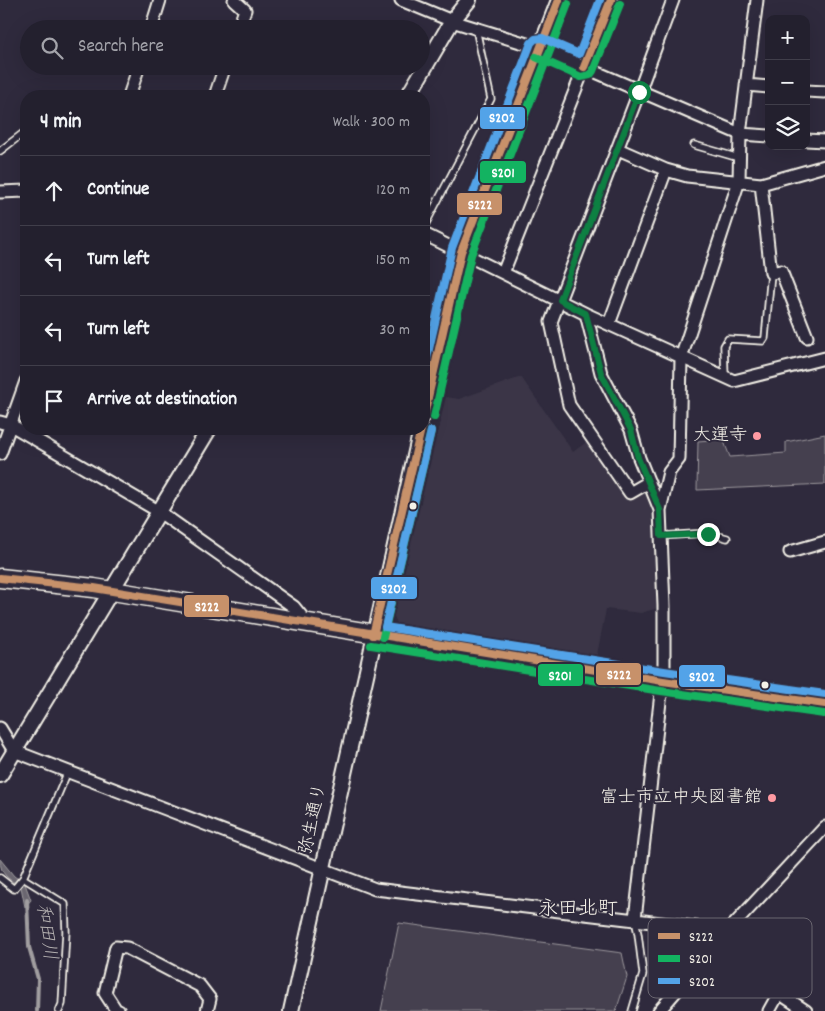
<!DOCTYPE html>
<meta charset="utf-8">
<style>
:root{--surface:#23202e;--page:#2b2836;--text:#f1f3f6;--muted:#a3a3aa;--line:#403e4a}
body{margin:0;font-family:Dekko,"Klee One",sans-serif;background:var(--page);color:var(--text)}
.controls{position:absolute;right:15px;top:15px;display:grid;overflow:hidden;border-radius:10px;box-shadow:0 5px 20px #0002}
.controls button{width:45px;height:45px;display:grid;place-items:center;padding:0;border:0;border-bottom:1px solid var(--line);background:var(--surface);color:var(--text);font:25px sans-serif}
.stop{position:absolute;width:15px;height:15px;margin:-11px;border:4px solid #0b8043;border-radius:50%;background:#fff}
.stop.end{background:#0b8043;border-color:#fff;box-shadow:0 1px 5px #0008}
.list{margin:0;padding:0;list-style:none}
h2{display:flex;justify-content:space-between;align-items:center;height:65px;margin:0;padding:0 20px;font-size:21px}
h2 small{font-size:16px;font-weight:400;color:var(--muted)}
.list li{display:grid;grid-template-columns:32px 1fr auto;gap:15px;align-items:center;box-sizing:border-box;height:70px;padding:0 20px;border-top:1px solid var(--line)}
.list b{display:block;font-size:19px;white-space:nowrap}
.list em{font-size:16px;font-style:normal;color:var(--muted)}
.icon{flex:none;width:28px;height:28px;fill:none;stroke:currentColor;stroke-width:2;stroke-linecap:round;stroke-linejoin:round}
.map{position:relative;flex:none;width:825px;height:1011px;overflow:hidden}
.search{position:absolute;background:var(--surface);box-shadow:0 5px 20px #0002;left:20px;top:20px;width:410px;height:55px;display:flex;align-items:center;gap:12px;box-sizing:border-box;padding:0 18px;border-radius:28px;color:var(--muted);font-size:19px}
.panel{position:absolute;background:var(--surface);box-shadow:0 5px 20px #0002;left:20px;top:90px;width:410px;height:345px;border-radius:20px}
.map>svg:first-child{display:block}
.built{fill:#3b3647}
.green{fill:#454050;stroke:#9c989c}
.water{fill:#6a6670;stroke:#a19ea0}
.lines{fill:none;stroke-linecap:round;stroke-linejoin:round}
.stream{stroke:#a19ea0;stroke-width:4}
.service-casing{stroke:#f4f1e8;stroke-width:9}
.minor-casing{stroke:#f4f1e8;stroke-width:15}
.tertiary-casing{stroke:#f4f1e8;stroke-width:18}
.trunk-casing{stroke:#f4f1e8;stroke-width:21}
.service{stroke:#2f2a3d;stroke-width:5.5}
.minor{stroke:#2f2a3d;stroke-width:11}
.tertiary{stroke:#2f2a3d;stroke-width:14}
.trunk{stroke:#2f2a3d;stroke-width:18}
.bus-1-casing{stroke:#2f2a3d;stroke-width:11}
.bus-2-casing{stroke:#2f2a3d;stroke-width:11}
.bus-3-casing{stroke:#2f2a3d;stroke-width:11}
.bus-1{stroke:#c7916a;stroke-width:8}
.bus-2{stroke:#13b361;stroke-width:8}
.bus-3{stroke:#53a3e8;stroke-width:8}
.route{stroke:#0b8043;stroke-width:6}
.poi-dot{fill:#ff9aa2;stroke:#2f2a3d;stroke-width:2}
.bus-dot{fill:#f4f1e8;stroke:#2f2a3d;stroke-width:2}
.labels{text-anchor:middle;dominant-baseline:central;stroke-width:4;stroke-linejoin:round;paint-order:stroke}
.poi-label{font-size:18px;fill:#f4f1e8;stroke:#2f2a3d;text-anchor:end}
.street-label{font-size:18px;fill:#f4f1e8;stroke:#2f2a3d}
.water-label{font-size:19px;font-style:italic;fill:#b6b2b2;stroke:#2f2a3d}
.quarter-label{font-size:20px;fill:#f4f1e8;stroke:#2f2a3d}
.key{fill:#2f2a3d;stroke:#6a6670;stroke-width:1}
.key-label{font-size:14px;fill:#f4f1e8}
.line-badge{stroke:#2f2a3d;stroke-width:2}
.badge-label{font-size:14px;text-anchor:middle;font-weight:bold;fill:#fff}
</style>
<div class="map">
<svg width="825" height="1011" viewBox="0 0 825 1011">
<rect width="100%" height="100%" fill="#2f2a3d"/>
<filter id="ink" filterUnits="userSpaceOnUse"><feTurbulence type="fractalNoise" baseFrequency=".02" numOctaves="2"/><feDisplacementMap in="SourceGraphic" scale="10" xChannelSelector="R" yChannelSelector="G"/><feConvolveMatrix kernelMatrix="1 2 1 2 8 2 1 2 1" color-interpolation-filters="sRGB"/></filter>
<g filter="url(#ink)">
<path class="built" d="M 521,377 L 573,452 L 588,441 L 628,499 L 649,489 L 656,509 L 661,607 L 641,613 L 606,609 L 597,655 L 397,623 L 394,616 L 446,397 L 459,399 Z"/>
<path class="green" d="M 825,434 L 825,484 L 697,490 L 698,441 L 723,439 L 730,457 L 786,453 L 786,442 Z
M 399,923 L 622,953 L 627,977 L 616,1011 L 381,1011 Z"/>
<path class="water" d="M 0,859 L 14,876 L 25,884 L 31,900 L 25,907 L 21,887 C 9,879 0,875 0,859 Z"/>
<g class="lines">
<path class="stream" d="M 27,900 L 29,947 L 38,979 L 37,1011"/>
<defs>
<path id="service" d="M 694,145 L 739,158
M 0,151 L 26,131
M 424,227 L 491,99 L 476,29
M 725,377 L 724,346 L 728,339 L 763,341 L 765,338 L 771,273
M 661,536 L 708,533 L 727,538
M 0,878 L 14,889 L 23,878 L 68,771
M 23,878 L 65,904 L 66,932 L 62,1004 L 59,1011
M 632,1011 L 643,974 L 638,934 L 635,920"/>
<path id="minor" d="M 234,0 L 245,10 L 238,29
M 401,0 L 452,21 L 540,48 L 740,134 L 769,136
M 151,29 L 160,0
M 746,85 L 769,87
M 806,91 L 825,92
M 129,96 L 139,66
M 215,96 L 225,66
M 806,140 L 825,141
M 618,149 L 666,170
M 761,184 L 825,166
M 0,192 L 26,191
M 424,234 L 586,314 L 734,381 L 825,358
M 503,273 L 611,0
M 586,314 L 601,373 L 631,430 L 639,458 L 660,510
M 609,324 L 666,170 L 687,176 L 761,184 L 771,273 L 781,271 L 807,337
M 0,422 L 11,425 L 158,511 L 294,607 L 307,623
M 0,454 L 26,381
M 649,482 L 630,493 L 569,405 L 551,322 L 639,92 L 673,0
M 790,552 L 825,542
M 0,728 L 14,751 L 375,889 L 728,931
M 635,919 L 664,667 L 664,606 L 660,510 L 669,472 L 679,459 L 681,358 L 739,181 L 740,134 L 757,0
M 119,1011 L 116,1010 L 105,993 L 116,947 L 127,948 L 200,986 L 210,999 L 207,1011
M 659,1011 L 728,931 L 825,827
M 769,1011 L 779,993 L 806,1011"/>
<path id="tertiary" d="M 408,96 L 452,21 L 469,0
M 424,415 L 461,252 L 559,0
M 0,775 L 209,429
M 291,1011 L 421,429"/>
<path id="trunk" d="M 0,578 L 94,588 L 663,681 L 825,704"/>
</defs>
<use href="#service" class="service-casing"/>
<use href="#minor" class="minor-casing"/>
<use href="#tertiary" class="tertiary-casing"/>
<use href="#trunk" class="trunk-casing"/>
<use href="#service" class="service"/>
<use href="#minor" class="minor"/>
<use href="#tertiary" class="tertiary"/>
<use href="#trunk" class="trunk"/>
<defs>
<path id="bus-1" d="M 584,67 L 611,0
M 424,415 L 461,252 L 559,0
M 0,578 L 94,588 L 663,681 L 825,704
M 373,635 L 421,429"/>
<path id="bus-2" d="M 536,57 L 581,77 L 590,75 L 593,71 L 620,4
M 434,417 L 471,255 L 568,4
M 383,637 L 431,431
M 371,645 L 661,691 L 824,714"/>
<path id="bus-3" d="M 424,371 L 452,248 L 531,43 L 535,39 L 542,38 L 579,54 L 600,0
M 431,431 L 385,627 L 664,671 L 825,694"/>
</defs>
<use href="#bus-1" class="bus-1-casing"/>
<use href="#bus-2" class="bus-2-casing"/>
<use href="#bus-3" class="bus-3-casing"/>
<use href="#bus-1" class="bus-1"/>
<use href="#bus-2" class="bus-2"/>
<use href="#bus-3" class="bus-3"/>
</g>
</g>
<g class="lines" filter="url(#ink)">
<path class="route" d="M 639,92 L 560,300 L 586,314 L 601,373 L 631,430 L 638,458 L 660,510 L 661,536 L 708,534"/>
</g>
<g class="poi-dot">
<circle cx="757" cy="436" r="5"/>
<circle cx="772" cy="798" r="5"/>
</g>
<g class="bus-dot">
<circle cx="413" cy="506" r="4.5"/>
<circle cx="765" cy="685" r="4.5"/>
</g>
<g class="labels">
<g class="poi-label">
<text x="747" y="436">大運寺</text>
<text x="762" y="798">富士市立中央図書館</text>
</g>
<g class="street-label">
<text transform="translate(314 819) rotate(-78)">弥生通り</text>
</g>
<g class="water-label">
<text transform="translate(45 932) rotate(82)">和田川</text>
</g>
<g class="quarter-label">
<text x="578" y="910">永田北町</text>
</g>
</g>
<rect x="648" y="918" width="164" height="80" rx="8" class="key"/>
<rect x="658" y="933" width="22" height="6" fill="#c7916a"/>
<rect x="658" y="955" width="22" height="7" fill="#13b361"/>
<rect x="658" y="978" width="22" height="6" fill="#53a3e8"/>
<g class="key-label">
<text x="689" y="941">S222</text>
<text x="689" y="963">S201</text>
<text x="689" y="986">S202</text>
</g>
<g class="line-badge">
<rect x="479" y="106" width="47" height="24" rx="5" fill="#53a3e8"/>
<rect x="479" y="160" width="48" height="24" rx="5" fill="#13b361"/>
<rect x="456" y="192" width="47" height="24" rx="5" fill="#c7916a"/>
<rect x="370" y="576" width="48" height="24" rx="5" fill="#53a3e8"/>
<rect x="183" y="594" width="47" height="24" rx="5" fill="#c7916a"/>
<rect x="595" y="662" width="47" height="24" rx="5" fill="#c7916a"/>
<rect x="537" y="663" width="47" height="24" rx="5" fill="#13b361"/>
<rect x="678" y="664" width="48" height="24" rx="5" fill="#53a3e8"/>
</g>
<g class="badge-label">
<text x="502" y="122">S202</text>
<text x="503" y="177">S201</text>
<text x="480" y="209">S222</text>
<text x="394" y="593">S202</text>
<text x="207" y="611">S222</text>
<text x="619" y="679">S222</text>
<text x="560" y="680">S201</text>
<text x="702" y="681">S202</text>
</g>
</svg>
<div class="controls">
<button>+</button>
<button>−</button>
<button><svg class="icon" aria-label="layers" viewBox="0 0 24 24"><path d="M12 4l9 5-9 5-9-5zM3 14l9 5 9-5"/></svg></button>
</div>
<div class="stop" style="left:639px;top:92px"></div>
<div class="stop end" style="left:708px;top:534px"></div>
<div class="search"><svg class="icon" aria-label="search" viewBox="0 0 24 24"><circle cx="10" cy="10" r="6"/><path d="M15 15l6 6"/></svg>Search here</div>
<section class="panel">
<h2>4 min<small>Walk · 300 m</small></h2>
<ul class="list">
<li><svg class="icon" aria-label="ahead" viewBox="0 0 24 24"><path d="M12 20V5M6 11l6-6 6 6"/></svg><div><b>Continue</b></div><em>120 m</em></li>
<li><svg class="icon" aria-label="left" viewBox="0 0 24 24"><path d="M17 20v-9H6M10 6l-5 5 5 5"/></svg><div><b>Turn left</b></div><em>150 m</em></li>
<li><svg class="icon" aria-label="left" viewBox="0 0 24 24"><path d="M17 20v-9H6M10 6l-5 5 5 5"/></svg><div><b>Turn left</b></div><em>30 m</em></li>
<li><svg class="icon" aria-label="arrive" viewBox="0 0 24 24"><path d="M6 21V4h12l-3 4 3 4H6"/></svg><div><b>Arrive at destination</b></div></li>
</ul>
</section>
</div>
